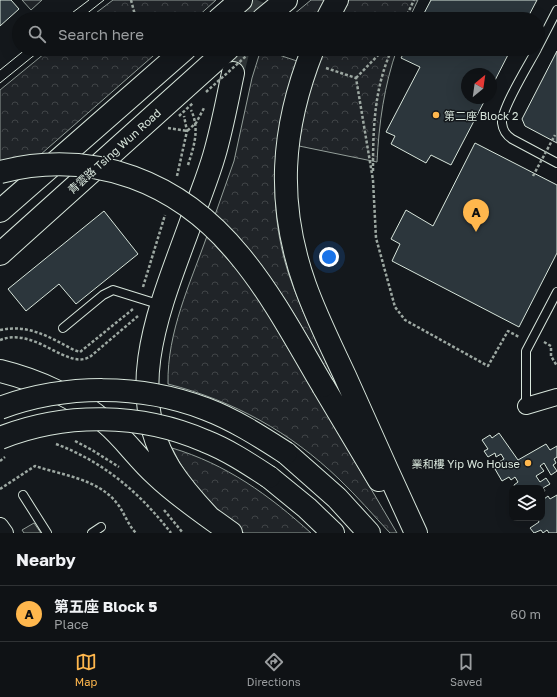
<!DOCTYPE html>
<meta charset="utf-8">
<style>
:root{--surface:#0f1215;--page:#1d2022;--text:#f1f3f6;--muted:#9b9ea0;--line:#2f3234;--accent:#ffb74d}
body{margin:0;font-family:"Golos Text","Noto Sans TC",sans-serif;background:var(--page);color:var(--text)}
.controls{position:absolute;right:12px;bottom:12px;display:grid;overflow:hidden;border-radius:8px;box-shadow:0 4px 16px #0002}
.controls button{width:36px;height:36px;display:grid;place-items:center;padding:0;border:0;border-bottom:1px solid var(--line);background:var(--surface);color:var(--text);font:20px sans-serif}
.compass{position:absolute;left:461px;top:68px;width:36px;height:36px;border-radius:50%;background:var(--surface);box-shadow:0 4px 16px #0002;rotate:29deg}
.you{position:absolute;left:329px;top:257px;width:14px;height:14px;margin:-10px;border:3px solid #fff;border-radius:50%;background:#1a73e8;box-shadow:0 0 0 6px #1a73e833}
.badge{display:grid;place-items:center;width:26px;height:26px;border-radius:50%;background:var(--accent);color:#111;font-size:13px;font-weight:700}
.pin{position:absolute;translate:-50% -33px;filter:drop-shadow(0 1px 2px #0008)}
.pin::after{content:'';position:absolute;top:21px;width:14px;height:12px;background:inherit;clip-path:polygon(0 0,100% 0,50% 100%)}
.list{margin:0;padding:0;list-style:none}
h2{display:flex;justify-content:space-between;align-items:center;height:52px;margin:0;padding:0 16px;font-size:17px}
h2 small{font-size:13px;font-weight:400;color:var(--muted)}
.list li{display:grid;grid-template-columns:26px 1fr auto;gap:12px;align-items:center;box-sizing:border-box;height:56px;padding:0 16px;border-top:1px solid var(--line)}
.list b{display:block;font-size:15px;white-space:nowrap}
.list p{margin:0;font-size:13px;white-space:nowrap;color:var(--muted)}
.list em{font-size:13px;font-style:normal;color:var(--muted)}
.icon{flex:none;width:22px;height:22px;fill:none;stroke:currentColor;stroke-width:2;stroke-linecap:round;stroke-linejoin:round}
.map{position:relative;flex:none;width:557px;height:533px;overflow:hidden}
.search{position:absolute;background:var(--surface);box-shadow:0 4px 16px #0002;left:12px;right:12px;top:12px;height:44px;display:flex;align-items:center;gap:10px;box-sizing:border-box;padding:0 14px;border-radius:22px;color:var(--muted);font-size:15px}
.sheet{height:108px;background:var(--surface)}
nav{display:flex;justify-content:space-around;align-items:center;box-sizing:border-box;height:56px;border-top:1px solid var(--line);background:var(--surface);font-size:11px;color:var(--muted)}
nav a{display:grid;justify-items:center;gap:2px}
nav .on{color:var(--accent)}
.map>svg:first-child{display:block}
.green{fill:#202428;stroke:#939e99}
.forest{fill:url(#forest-crowns);stroke:#939e99}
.parking{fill:#24282b;stroke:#939e99}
.building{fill:#2c363c;stroke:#d8e6dc}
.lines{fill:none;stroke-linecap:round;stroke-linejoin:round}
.primary-tunnel{stroke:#313739;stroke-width:22;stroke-dasharray:22 11;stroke-linecap:butt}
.lane-casing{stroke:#d8e6dc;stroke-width:10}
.street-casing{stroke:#d8e6dc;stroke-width:18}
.secondary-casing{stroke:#d8e6dc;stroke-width:24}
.primary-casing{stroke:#d8e6dc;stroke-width:24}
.path{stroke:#9da8a2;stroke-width:2.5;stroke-dasharray:3 2;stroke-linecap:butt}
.lane{stroke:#14181c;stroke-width:8}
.street{stroke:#14181c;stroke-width:16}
.secondary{stroke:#14181c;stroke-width:22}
.primary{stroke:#14181c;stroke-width:22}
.tram{stroke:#d8e6dc;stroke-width:1}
.primary-bridge-casing{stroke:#d8e6dc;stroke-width:24;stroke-linecap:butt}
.path-bridge{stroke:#9da8a2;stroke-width:2.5;stroke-dasharray:3 2;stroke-linecap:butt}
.primary-bridge{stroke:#14181c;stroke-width:22}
.poi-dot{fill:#ffb74d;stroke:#14181c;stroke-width:1.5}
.labels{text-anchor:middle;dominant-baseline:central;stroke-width:3;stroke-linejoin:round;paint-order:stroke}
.poi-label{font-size:11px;fill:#d8e6dc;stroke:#14181c;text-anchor:start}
.street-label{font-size:11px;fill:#d8e6dc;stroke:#14181c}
</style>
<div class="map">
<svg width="557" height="533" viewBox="0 0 557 533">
<defs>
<pattern id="forest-crowns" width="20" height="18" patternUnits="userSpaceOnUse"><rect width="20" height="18" fill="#202428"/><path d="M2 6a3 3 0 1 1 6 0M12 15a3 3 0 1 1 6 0" fill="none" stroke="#404447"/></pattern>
</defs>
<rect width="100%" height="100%" fill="#14181c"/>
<path class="green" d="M 22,0 L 42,0 L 31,10 Z"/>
<path class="forest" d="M 113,0 L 216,0 L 195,19 L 88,19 Z
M 311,0 L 325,0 L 315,19 L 288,19 Z
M 349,0 L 418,0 L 409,19 L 337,19 Z
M 50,49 L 161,49 L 40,155 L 0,162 L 0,90 Z
M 261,49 L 297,61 C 273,129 266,206 289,275 C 304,318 325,359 344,400 C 310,343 267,256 215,215 L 234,161 L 252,78 Z
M 323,49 L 397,49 C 384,86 379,123 377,162 L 299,146 C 303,112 311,81 323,49 Z
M 207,236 L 245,279 L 266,311 L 397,533 L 390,533 C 373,515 357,496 339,479 C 290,432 234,401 168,384 C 167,332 190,284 207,236 Z
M 172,448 C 226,464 269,495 311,533 L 244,533 C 213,507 189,484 172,448 Z"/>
<path class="parking" d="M 34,523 L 41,533 L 24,533 L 22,530 Z"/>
<path class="building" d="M 0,0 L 11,0 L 19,9 L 0,26 Z
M 431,0 L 537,0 L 527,19 L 421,19 Z
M 406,49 L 511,49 L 491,88 L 491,74 L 467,74 L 467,98 L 486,98 L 451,165 L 431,155 L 426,163 L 391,144 L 395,136 L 386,132 L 420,67 L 401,58 Z
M 557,51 L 557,143 L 525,126 L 522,119 Z
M 475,143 L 557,185 L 557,253 L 519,327 L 392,261 L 400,244 L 391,239 L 406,210 L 433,226 Z
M 104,211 L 138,254 L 76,304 L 59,284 L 26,311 L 8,289 Z
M 499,433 L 518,460 L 546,444 L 550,450 L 557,446 L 557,457 L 554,459 L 556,463 L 553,465 L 557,471 L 551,475 L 544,463 L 540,466 L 544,471 L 536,476 L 540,482 L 546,478 L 550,484 L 543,488 L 545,491 L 542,493 L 542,488 L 515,488 L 514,485 L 518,482 L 515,477 L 511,480 L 509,477 L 502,481 L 495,469 L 501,465 L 499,462 L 504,459 L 501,454 L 496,457 L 495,453 L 488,457 L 484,451 L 488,449 L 482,440 L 490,435 L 492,438 Z
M 557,495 L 557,533 L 549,533 L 547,530 L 543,533 L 541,530 L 534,533 L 530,528 L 539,522 L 537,518 L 542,518 L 542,496 L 544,499 L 548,496 L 550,499 Z"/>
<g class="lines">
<path class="primary-tunnel" d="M 249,19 L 257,0
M 233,73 L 239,49"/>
<defs>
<path id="lane" d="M 538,47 L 557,10
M 537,49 C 529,64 501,109 502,123 C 503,131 506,135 512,139 L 557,163
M 63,328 L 103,295 L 113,290 L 161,305
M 526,406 L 526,351 L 557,292
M 23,495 L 47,533
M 92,533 L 101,527"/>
<path id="street" d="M 526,406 L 557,397
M 0,526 L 5,533"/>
<path id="secondary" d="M 219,19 L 241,0
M 263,19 L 286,0
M 0,211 L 185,49
M 0,254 L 228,49"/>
<path id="primary" d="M 327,19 L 337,0
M 313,49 C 281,129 276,203 305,285 C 316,316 331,346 345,376 C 368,428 392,481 416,533
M 0,371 C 37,380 77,398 106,423 C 124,438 138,459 156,475 C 179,497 205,514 231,533
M 323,386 L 379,480
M 286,453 L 337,498 L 369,533
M 269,477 L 307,508 L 333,533
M 208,516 C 194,501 181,486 170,469 C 120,389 164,298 192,219 C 199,198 208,177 214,156 C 222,129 227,101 233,73"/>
</defs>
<use href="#lane" class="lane-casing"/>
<use href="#street" class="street-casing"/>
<use href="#secondary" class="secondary-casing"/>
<use href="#primary" class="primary-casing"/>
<path class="path" d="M 131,0 L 136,19
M 405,19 L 414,0
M 275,49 L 290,54
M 326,68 L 356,78 L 373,180 L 376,238 L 395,307 L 405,320 L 488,366 L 508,331 L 519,337
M 356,78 L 384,49
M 168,128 L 187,131 L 196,123 L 204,108
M 188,165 C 194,146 200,129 191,110
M 373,171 C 373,129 374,88 392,49
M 177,176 L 187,131 L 184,116
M 143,287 L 165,215
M 0,330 C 29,324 49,337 74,350 L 80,352 L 133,309
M 0,340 C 36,326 68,372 91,356 L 138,316
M 544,342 L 551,346 L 551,356 L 557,366
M 75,441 L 92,450 L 119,467
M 56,444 C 104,462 140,493 171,533
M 0,461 L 5,457
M 0,489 L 35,466 C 62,475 97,479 116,502 C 124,511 127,524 136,533
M 164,510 L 183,533"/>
<use href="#lane" class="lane"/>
<use href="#street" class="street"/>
<use href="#secondary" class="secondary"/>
<use href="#primary" class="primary"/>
<path class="tram" d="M 64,19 L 89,0
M 80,19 L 104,0
M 0,70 L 26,49
M 0,83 L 42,49"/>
<defs>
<path id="primary-bridge" d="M 0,172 C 94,148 180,182 240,256 C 273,296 297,342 323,386
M 0,408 C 65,384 141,384 206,409 C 235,420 261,437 286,453
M 0,438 C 65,412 141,413 205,441 C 228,450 249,464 269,477"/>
</defs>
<use href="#primary-bridge" class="primary-bridge-casing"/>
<path class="path-bridge" d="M 206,92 L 254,49
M 179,116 L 193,103
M 533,176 L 555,135"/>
<use href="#primary-bridge" class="primary-bridge"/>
</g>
<g class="poi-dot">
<circle cx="436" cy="115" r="4"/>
<circle cx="528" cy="463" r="4"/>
</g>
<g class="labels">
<g class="poi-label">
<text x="444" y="115">第二座 Block 2</text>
<text x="520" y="463" text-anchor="end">業和樓 Yip Wo House</text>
</g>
<g class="street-label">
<text transform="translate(114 151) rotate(-42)">青雲路 Tsing Wun Road</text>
</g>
</g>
</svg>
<div class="controls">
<button><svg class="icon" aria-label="layers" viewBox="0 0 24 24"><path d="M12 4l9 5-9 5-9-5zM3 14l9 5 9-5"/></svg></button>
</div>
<svg class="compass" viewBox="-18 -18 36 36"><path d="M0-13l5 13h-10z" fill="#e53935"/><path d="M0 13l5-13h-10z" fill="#9b9ea0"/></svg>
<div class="you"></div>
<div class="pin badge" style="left:476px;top:232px">A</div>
<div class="search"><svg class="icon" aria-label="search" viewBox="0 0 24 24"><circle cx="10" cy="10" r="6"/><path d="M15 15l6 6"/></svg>Search here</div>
</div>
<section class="sheet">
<h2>Nearby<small></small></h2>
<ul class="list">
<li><span class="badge">A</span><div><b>第五座 Block 5</b><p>Place</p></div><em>60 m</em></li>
</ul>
</section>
<nav>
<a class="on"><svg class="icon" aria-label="map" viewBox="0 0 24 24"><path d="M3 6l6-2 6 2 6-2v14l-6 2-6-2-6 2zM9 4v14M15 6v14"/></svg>Map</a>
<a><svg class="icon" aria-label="directions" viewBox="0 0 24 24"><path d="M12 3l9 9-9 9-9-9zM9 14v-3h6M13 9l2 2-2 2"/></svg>Directions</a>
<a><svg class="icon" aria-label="saved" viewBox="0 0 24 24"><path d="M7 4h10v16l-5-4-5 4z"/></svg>Saved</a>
</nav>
